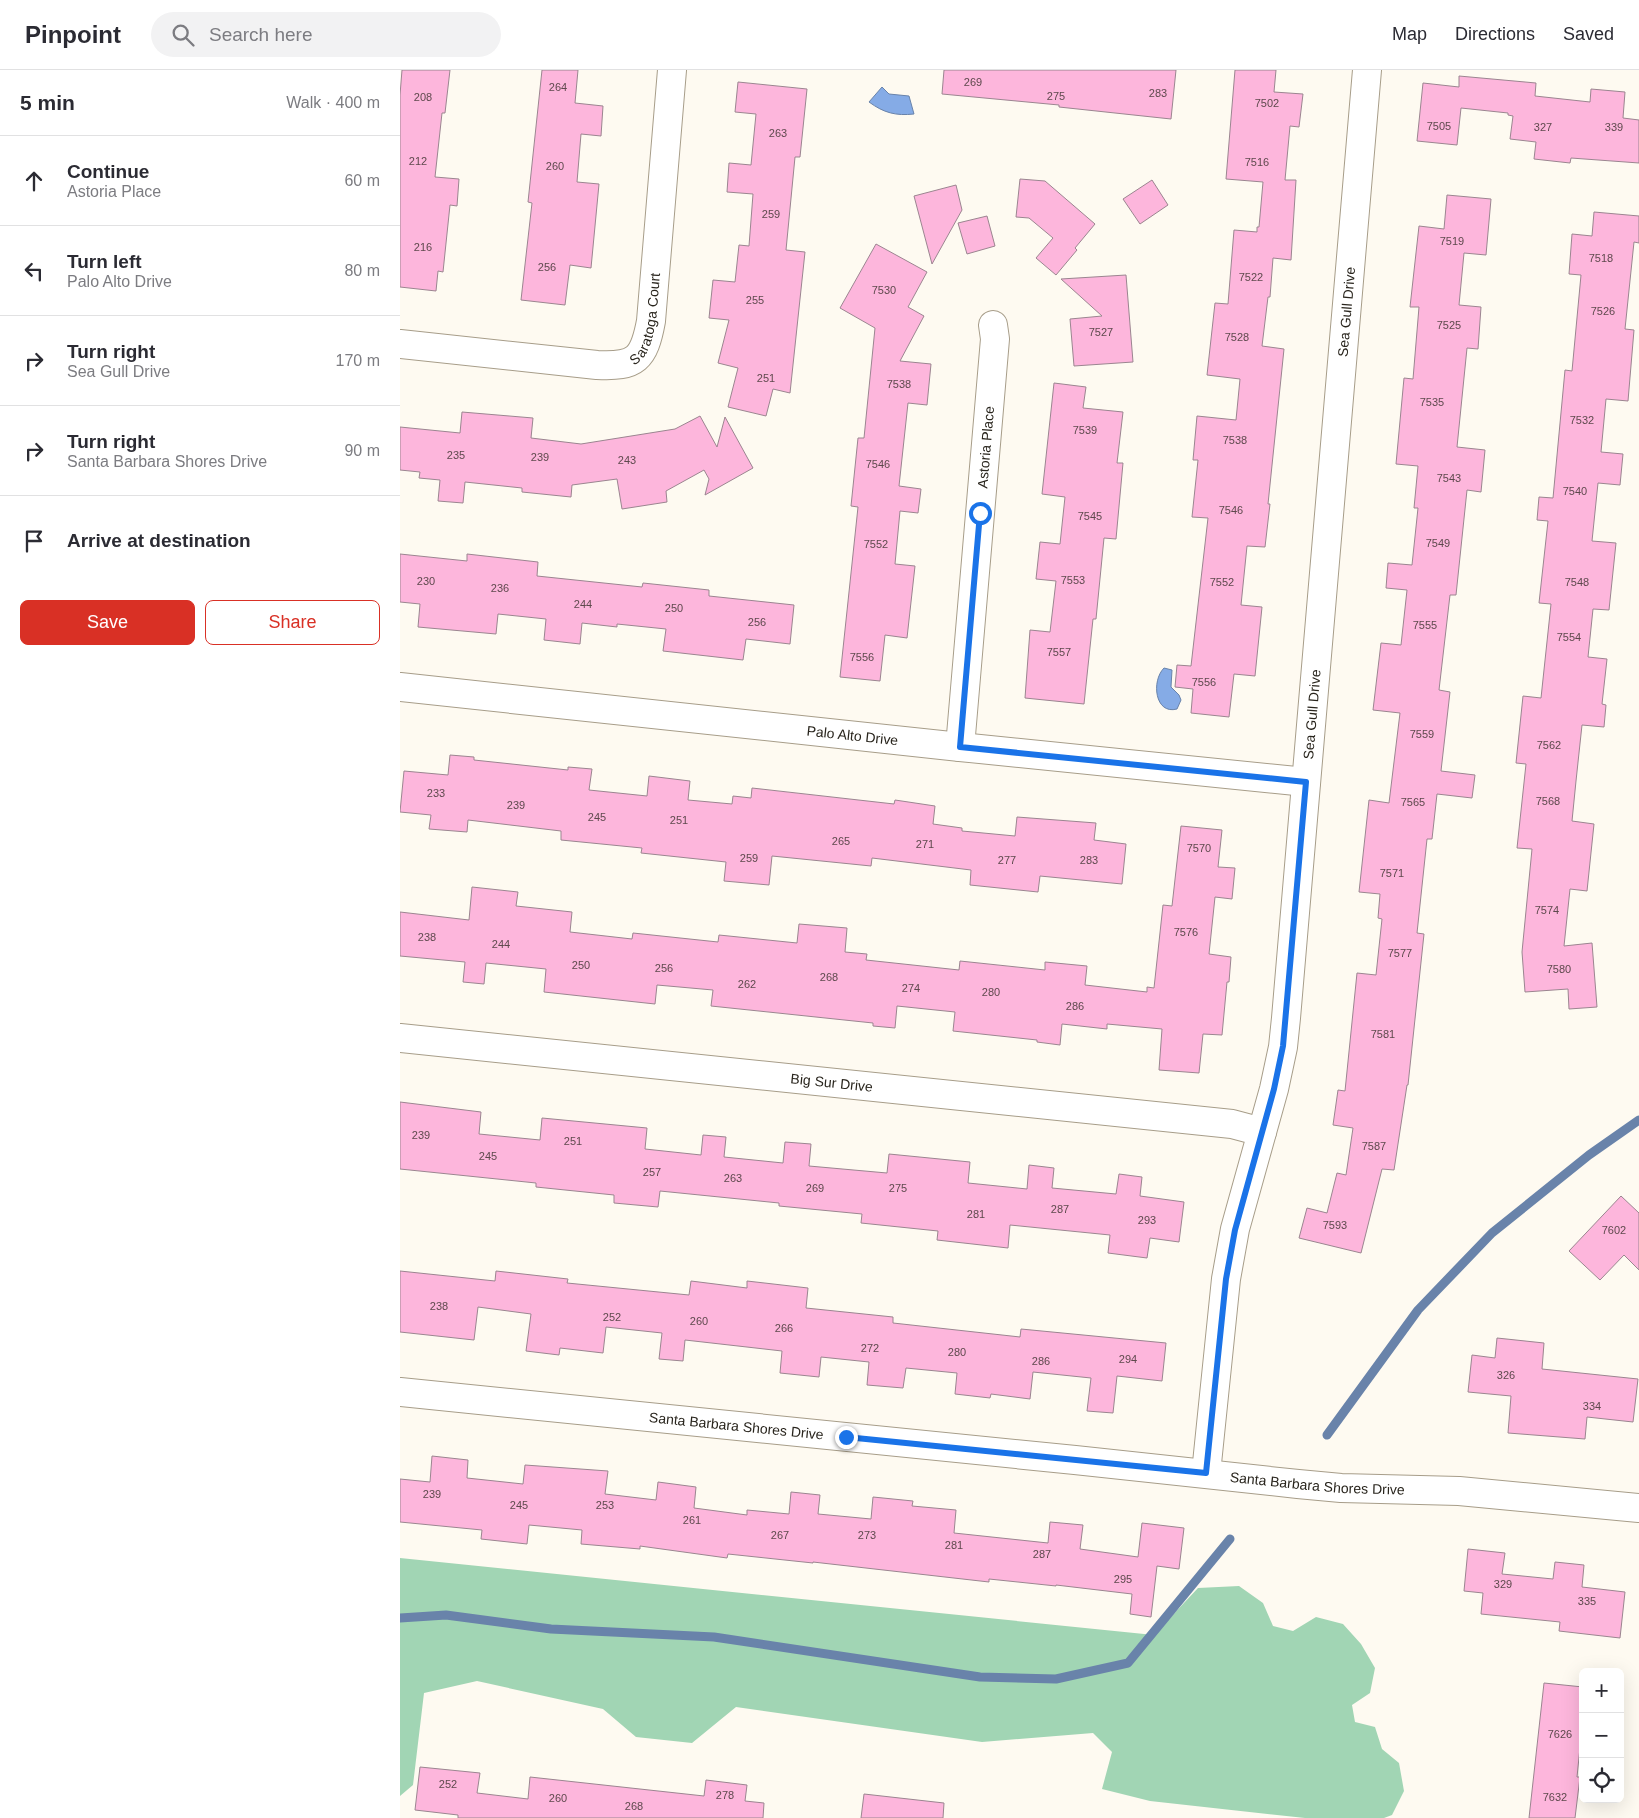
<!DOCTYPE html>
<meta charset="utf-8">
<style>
:root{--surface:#fff;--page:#f2f2f3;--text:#2b2b33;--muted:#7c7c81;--line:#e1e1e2;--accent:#d93025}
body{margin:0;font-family:Arial,sans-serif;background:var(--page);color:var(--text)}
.controls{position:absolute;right:15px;bottom:15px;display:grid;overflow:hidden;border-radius:8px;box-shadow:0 5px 20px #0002}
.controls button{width:45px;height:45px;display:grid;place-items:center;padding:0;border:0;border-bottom:1px solid var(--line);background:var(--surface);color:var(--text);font:25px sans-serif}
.stop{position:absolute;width:15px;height:15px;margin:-11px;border:4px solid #1a73e8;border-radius:50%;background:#fff}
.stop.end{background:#1a73e8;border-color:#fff;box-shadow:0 1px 5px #0008}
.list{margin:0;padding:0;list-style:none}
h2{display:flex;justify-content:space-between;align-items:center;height:65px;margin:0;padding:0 20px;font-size:21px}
h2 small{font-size:16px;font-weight:400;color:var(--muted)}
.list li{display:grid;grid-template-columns:32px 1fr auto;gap:15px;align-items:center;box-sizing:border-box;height:90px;padding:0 20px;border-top:1px solid var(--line)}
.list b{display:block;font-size:19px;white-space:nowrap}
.list p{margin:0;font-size:16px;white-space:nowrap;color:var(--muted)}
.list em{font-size:16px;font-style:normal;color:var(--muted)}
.actions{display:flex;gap:10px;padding:15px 20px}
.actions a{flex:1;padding:11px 0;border:1px solid var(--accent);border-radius:8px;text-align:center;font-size:18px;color:var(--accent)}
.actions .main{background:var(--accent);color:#fff}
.icon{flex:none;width:28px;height:28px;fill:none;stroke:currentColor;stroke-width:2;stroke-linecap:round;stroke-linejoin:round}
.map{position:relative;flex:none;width:1239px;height:1748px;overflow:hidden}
header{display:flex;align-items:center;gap:30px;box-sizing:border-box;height:70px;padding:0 25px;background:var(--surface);border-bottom:1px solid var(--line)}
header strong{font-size:24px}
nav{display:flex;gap:28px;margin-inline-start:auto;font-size:18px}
.search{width:350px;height:45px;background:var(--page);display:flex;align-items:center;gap:12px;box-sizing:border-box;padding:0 18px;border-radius:28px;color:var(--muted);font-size:19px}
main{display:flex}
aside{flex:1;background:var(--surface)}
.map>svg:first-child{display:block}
.green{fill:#a1d5b4}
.water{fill:#85abe6;stroke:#6983aa}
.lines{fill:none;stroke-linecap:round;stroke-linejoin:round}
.stream{stroke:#6983aa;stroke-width:9}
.building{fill:#fdb6dc;stroke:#9b8590}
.minor-casing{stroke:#a79d89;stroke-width:30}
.minor{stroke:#fff;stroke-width:28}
.route{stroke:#1a73e8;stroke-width:6}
.labels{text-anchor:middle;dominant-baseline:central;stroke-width:4;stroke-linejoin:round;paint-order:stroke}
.number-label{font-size:11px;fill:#5e494d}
.street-label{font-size:14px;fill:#29251d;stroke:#fff}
</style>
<header>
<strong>Pinpoint</strong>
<div class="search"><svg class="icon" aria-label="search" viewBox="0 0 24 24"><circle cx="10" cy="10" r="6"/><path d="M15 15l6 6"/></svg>Search here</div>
<nav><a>Map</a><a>Directions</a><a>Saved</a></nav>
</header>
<main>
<aside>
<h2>5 min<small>Walk · 400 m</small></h2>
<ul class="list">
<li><svg class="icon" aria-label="ahead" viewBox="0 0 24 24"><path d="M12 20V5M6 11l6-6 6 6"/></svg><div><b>Continue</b><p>Astoria Place</p></div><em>60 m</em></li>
<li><svg class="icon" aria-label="left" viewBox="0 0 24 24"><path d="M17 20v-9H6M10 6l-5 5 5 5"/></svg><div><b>Turn left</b><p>Palo Alto Drive</p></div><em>80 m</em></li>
<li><svg class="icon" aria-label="right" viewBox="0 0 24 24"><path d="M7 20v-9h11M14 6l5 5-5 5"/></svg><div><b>Turn right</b><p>Sea Gull Drive</p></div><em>170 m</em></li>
<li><svg class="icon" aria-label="right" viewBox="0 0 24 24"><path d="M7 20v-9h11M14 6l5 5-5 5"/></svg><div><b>Turn right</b><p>Santa Barbara Shores Drive</p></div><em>90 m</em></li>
<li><svg class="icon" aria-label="arrive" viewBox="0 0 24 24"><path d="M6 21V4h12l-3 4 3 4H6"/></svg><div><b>Arrive at destination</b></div></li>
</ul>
<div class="actions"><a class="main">Save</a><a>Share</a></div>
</aside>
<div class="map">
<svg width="1239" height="1748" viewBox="0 0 1239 1748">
<rect width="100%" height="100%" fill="#fefaf1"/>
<path class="green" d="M 0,1488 L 754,1565 L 798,1518 L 839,1516 L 863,1533 L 873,1556 L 893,1561 L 916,1547 L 943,1554 L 961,1574 L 975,1598 L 970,1623 L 952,1635 L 955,1652 L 975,1657 L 982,1679 L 999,1693 L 1004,1721 L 992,1745 L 984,1748 L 905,1748 L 750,1731 L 702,1719 L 712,1682 L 693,1663 L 582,1672 L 336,1637 L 292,1673 L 236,1667 L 203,1639 L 77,1611 L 24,1623 L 13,1715 L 0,1726 Z"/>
<path class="water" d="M 482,17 L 489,24 L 509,26 L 514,44 C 496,46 484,43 469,32 Z
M 764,598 L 772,600 L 771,617 L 779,625 L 781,630 L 777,639 C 755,645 751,611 764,598 Z"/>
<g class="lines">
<path class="stream" d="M 927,1365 L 1018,1240 L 1092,1163 L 1189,1085 L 1239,1050
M 0,1548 L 46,1545 L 151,1559 L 314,1567 L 580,1607 L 656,1609 L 728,1593 L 830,1469"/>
</g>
<path class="building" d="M 2,0 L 50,0 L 45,43 L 42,43 L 35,107 L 59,109 L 57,136 L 50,135 L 43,202 L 38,201 L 36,221 L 0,217 L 0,25 Z
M 142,0 L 178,0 L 175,33 L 203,36 L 201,66 L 181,64 L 177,112 L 199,114 L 191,198 L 170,195 L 165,235 L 121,230 L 132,133 L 128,132 Z
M 544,0 L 776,0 L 771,49 L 659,37 L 659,35 L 542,24 Z
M 835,0 L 876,0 L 874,22 L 903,24 L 899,57 L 890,56 L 885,110 L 896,110 L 891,190 L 873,188 L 870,227 L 868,227 L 862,276 L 884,279 L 868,434 L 870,434 L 865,477 L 847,476 L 841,535 L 862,537 L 855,606 L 834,604 L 829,647 L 791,643 L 793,619 L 775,617 L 777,595 L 791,596 L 808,448 L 792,447 L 798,390 L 793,390 L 797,346 L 836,350 L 840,309 L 807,305 L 815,233 L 828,234 L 834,160 L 857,162 L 857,157 L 859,157 L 863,112 L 826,109 Z
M 1059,6 L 1136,13 L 1135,26 L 1190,32 L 1191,19 L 1225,22 L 1223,48 L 1239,50 L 1239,93 L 1171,88 L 1170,93 L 1134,89 L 1136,72 L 1110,69 L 1113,46 L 1108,45 L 1108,43 L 1061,38 L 1057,75 L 1017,71 L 1023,13 L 1059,17 Z
M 338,12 L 407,19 L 400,87 L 395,87 L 386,180 L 405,182 L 390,323 L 373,319 L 366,346 L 328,337 L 338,298 L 318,293 L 329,250 L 309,248 L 313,210 L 335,212 L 339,175 L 349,176 L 353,124 L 327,122 L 329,93 L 351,95 L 356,44 L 335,42 Z
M 620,109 L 645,111 L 695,154 L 675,178 L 677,180 L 656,205 L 636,188 L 653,168 L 629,148 L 616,147 Z
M 752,110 L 768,135 L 740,154 L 723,129 Z
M 556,115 L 562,140 L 532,194 L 514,126 Z
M 1047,125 L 1091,129 L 1086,185 L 1064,183 L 1059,235 L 1081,237 L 1078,279 L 1067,278 L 1057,377 L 1085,380 L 1081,422 L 1067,420 L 1056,525 L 1050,525 L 1039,620 L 1050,622 L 1041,701 L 1075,705 L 1072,728 L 1037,724 L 1032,769 L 1027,769 L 1017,863 L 1024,864 L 1008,1015 L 1007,1015 L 994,1100 L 982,1099 L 961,1183 L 899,1168 L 907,1138 L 927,1143 L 937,1103 L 946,1105 L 953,1058 L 933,1055 L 938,1020 L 945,1021 L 957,903 L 976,905 L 982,849 L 978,848 L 980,824 L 959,822 L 969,730 L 989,733 L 1000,643 L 973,640 L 981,573 L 1001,575 L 1007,520 L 986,518 L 988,493 L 1012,495 L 1018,438 L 1014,438 L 1018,396 L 996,394 L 1004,308 L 1013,309 L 1019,237 L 1010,237 L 1019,156 L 1044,159 Z
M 1194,142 L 1239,146 L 1239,173 L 1234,172 L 1225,259 L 1234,260 L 1228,331 L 1206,329 L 1201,382 L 1223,384 L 1220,415 L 1198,413 L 1192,471 L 1216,473 L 1209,540 L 1193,539 L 1188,587 L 1207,589 L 1202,634 L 1206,635 L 1204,657 L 1182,655 L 1176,711 L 1172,751 L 1194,754 L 1187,821 L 1170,819 L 1164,876 L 1192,873 L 1197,937 L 1169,939 L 1168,919 L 1125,922 L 1122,882 L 1132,779 L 1117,778 L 1126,694 L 1116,693 L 1123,626 L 1141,628 L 1151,534 L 1139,533 L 1148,451 L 1137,450 L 1139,427 L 1153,428 L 1165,300 L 1172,301 L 1181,205 L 1169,204 L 1172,164 L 1192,166 Z
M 587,146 L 595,176 L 567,184 L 558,153 Z
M 476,174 L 527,202 L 508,237 L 524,246 L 500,291 L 531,294 L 527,335 L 508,333 L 499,416 L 521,419 L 518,443 L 500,441 L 495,494 L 515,496 L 507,568 L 485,565 L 480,611 L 440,607 L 458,437 L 451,436 L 458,368 L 464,368 L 475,258 L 440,238 Z
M 726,205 L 733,292 L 674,296 L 670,249 L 702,246 L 661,209 Z
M 654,313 L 686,317 L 683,338 L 723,342 L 717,393 L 723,393 L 716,469 L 704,468 L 696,549 L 693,549 L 684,634 L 625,628 L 630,560 L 650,562 L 656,511 L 636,509 L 640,472 L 660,474 L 665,427 L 642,424 Z
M 62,342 L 133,348 L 131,368 L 181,374 L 275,359 L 300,346 L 317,377 L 325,347 L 353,398 L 305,425 L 309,409 L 304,400 L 266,421 L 267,432 L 222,439 L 217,409 L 172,415 L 171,427 L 122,422 L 122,418 L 65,412 L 63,433 L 38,431 L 40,410 L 19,408 L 20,402 L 0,400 L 0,357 L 60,363 Z
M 0,484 L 67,491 L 67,484 L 138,492 L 137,506 L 242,517 L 243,513 L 309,520 L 309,526 L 394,535 L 390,574 L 346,569 L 343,590 L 263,581 L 266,559 L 217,554 L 217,557 L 182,553 L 180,574 L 144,570 L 146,549 L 98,544 L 96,564 L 18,557 L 20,534 L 0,532 Z
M 50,685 L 74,687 L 74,690 L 168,700 L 168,697 L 192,699 L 189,720 L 247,726 L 249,706 L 290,711 L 288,730 L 332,734 L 333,726 L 351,728 L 352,718 L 494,734 L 495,730 L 535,736 L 533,754 L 562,758 L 562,761 L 615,766 L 617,747 L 696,753 L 694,770 L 726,774 L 722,814 L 640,806 L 638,822 L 570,815 L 571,800 L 472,788 L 471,796 L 372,786 L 369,815 L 324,811 L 326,792 L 241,783 L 242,778 L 161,770 L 161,761 L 68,750 L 67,762 L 29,759 L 31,745 L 0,742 L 4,701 L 48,705 Z
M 781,756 L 822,760 L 818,797 L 835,798 L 832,829 L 815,827 L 809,884 L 831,887 L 829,912 L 827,912 L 822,965 L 803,964 L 799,1003 L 759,1000 L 762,959 L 707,954 L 707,959 L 662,954 L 660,975 L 637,972 L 637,970 L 553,961 L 555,942 L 497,936 L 495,958 L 473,956 L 473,953 L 311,936 L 313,920 L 257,915 L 255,934 L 144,922 L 146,899 L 86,893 L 84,914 L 63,912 L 65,892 L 0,886 L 0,842 L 69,850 L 72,817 L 118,822 L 116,836 L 172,842 L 170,862 L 232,869 L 233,863 L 318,872 L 319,865 L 397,873 L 399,854 L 447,858 L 445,882 L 467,884 L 466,890 L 559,900 L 560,891 L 645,900 L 645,892 L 687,896 L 685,915 L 747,922 L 747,917 L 754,918 L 763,835 L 772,836 Z
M 0,1032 L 81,1042 L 79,1064 L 140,1070 L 142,1048 L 247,1058 L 245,1079 L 301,1085 L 303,1065 L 326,1067 L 324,1087 L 383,1093 L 385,1072 L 411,1074 L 409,1096 L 487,1103 L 489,1084 L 570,1092 L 568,1113 L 627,1119 L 629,1095 L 654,1098 L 652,1118 L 716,1124 L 719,1104 L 742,1107 L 740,1126 L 784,1132 L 779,1172 L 750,1168 L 747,1188 L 708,1183 L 710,1165 L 610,1155 L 608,1178 L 537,1170 L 538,1161 L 461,1153 L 462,1144 L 379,1136 L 379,1133 L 260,1121 L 258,1137 L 214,1133 L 214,1125 L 136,1117 L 136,1113 L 0,1099 Z
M 1221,1126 L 1239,1143 L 1239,1200 L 1224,1185 L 1200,1210 L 1169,1181 Z
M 0,1201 L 95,1211 L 96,1201 L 168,1209 L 167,1213 L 289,1225 L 291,1211 L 347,1218 L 347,1211 L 408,1218 L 406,1238 L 493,1247 L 493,1253 L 620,1267 L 621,1259 L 766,1273 L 762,1311 L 717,1306 L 713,1343 L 687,1341 L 691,1308 L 633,1302 L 630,1329 L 591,1324 L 590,1328 L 555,1324 L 557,1303 L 506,1298 L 503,1318 L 467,1315 L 469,1292 L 421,1287 L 419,1307 L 380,1303 L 382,1281 L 285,1270 L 283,1291 L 259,1289 L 262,1263 L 206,1257 L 203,1283 L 160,1278 L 159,1285 L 126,1281 L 131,1244 L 78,1237 L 74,1270 L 0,1262 Z
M 1097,1268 L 1144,1273 L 1142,1299 L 1238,1309 L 1233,1352 L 1187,1347 L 1185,1369 L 1108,1363 L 1111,1326 L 1068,1322 L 1072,1285 L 1095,1288 Z
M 32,1386 L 68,1390 L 67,1408 L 123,1414 L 125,1395 L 208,1401 L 205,1424 L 256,1430 L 258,1412 L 296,1417 L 294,1438 L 347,1445 L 347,1440 L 389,1444 L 391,1422 L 420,1425 L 418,1444 L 471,1449 L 473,1427 L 513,1431 L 512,1436 L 556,1440 L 554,1463 L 648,1473 L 650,1452 L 683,1455 L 680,1479 L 738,1487 L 742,1453 L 784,1458 L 779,1499 L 757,1496 L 751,1547 L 730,1544 L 732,1524 L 656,1515 L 656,1516 L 589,1509 L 589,1512 L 413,1492 L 413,1493 L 328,1484 L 327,1488 L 240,1476 L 240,1479 L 181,1474 L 182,1460 L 129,1455 L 127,1474 L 81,1469 L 82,1460 L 0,1452 L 0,1409 L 30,1412 Z
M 1068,1479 L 1105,1483 L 1102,1504 L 1153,1509 L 1155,1492 L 1184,1495 L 1182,1517 L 1225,1522 L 1220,1568 L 1159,1561 L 1160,1552 L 1081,1544 L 1083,1523 L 1064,1521 Z
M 1144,1613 L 1183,1617 L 1183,1648 L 1177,1707 L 1180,1707 L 1175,1748 L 1129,1748 Z
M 20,1697 L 80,1703 L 77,1723 L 128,1729 L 130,1707 L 304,1726 L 306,1710 L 347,1715 L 345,1731 L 364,1733 L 363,1748 L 58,1748 L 58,1745 L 15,1740 Z
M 464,1724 L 544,1733 L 543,1748 L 461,1748 Z"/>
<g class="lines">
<defs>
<g id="minor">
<path id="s1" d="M 0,274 L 197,295 C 236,297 244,289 251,251 L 272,0"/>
<path id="s2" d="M 0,617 L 560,677 L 906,712"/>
<path id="s3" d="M 560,677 L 595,269 L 593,255"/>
<path id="s4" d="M 0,968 L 832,1054 L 862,1062"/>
<path id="s5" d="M 0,1322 L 675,1390 L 898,1414 L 941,1418 L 1059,1421 L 1239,1438"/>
<path id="s6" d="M 806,1403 L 826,1209 L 835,1159 L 874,1019 L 883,977 L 886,948 L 967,0"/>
</g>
</defs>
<use href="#minor" class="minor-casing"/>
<use href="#minor" class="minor"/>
</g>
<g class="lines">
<path class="route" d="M 446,1367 L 806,1403 L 826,1209 L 835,1160 L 874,1019 L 883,976 L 906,712 L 560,677 L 580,443"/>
</g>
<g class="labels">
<g class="number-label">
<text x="573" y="12">269</text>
<text x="158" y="17">264</text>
<text x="758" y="23">283</text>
<text x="656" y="26">275</text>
<text x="23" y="27">208</text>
<text x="867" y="33">7502</text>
<text x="1039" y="56">7505</text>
<text x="1143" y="57">327</text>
<text x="1214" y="57">339</text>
<text x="378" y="63">263</text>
<text x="18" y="91">212</text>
<text x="857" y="92">7516</text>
<text x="155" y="96">260</text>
<text x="371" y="144">259</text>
<text x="1052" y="171">7519</text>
<text x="23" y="177">216</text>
<text x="1201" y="188">7518</text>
<text x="147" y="197">256</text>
<text x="851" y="207">7522</text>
<text x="484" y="220">7530</text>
<text x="355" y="230">255</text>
<text x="1203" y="241">7526</text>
<text x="1049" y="255">7525</text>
<text x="701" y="262">7527</text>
<text x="837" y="267">7528</text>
<text x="366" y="308">251</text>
<text x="499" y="314">7538</text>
<text x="1032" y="332">7535</text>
<text x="1182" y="350">7532</text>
<text x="685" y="360">7539</text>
<text x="835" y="370">7538</text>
<text x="56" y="385">235</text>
<text x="140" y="387">239</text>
<text x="227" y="390">243</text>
<text x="478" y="394">7546</text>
<text x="1049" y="408">7543</text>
<text x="1175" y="421">7540</text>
<text x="831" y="440">7546</text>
<text x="690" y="446">7545</text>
<text x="1038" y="473">7549</text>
<text x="476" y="474">7552</text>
<text x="673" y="510">7553</text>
<text x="26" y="511">230</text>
<text x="822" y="512">7552</text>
<text x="1177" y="512">7548</text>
<text x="100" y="518">236</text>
<text x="183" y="534">244</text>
<text x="274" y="538">250</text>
<text x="357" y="552">256</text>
<text x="1025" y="555">7555</text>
<text x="1169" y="567">7554</text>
<text x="659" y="582">7557</text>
<text x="462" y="587">7556</text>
<text x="804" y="612">7556</text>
<text x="1022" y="664">7559</text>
<text x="1149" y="675">7562</text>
<text x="36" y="723">233</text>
<text x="1148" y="731">7568</text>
<text x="1013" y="732">7565</text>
<text x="116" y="735">239</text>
<text x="197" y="747">245</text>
<text x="279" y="750">251</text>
<text x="441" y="771">265</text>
<text x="525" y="774">271</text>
<text x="799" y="778">7570</text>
<text x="349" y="788">259</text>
<text x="607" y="790">277</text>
<text x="689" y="790">283</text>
<text x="992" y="803">7571</text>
<text x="1147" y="840">7574</text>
<text x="786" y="862">7576</text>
<text x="27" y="867">238</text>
<text x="101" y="874">244</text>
<text x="1000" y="883">7577</text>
<text x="181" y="895">250</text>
<text x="264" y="898">256</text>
<text x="1159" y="899">7580</text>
<text x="429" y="907">268</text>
<text x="347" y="914">262</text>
<text x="511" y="918">274</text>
<text x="591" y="922">280</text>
<text x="675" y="936">286</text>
<text x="983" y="964">7581</text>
<text x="21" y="1065">239</text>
<text x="173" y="1071">251</text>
<text x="974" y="1076">7587</text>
<text x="88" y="1086">245</text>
<text x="252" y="1102">257</text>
<text x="333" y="1108">263</text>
<text x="415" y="1118">269</text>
<text x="498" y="1118">275</text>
<text x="660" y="1139">287</text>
<text x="576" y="1144">281</text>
<text x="747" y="1150">293</text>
<text x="935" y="1155">7593</text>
<text x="1214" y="1160">7602</text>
<text x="39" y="1236">238</text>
<text x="212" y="1247">252</text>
<text x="299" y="1251">260</text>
<text x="384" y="1258">266</text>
<text x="470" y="1278">272</text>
<text x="557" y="1282">280</text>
<text x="728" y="1289">294</text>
<text x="641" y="1291">286</text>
<text x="1106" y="1305">326</text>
<text x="1192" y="1336">334</text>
<text x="32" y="1424">239</text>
<text x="119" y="1435">245</text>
<text x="205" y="1435">253</text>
<text x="292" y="1450">261</text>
<text x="380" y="1465">267</text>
<text x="467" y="1465">273</text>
<text x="554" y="1475">281</text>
<text x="642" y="1484">287</text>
<text x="723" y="1509">295</text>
<text x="1103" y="1514">329</text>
<text x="1187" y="1531">335</text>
<text x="1160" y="1664">7626</text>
<text x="48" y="1714">252</text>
<text x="325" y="1725">278</text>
<text x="1155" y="1727">7632</text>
<text x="158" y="1728">260</text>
<text x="234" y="1736">268</text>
</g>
<g class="street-label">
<text stroke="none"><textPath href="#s6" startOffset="1172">Sea Gull Drive</textPath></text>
<text stroke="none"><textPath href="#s1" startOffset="280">Saratoga Court</textPath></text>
<text stroke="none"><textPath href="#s3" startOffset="301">Astoria Place</textPath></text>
<text stroke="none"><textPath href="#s6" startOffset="768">Sea Gull Drive</textPath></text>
<text stroke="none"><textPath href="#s2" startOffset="455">Palo Alto Drive</textPath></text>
<text stroke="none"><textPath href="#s4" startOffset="434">Big Sur Drive</textPath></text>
<text stroke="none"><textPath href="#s5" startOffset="338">Santa Barbara Shores Drive</textPath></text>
<text stroke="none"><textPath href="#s5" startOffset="922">Santa Barbara Shores Drive</textPath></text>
</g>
</g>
</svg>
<div class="controls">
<button>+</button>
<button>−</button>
<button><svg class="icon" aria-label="locate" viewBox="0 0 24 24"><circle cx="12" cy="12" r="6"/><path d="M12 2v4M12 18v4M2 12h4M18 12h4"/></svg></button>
</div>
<div class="stop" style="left:580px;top:443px"></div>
<div class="stop end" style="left:446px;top:1367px"></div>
</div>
</main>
